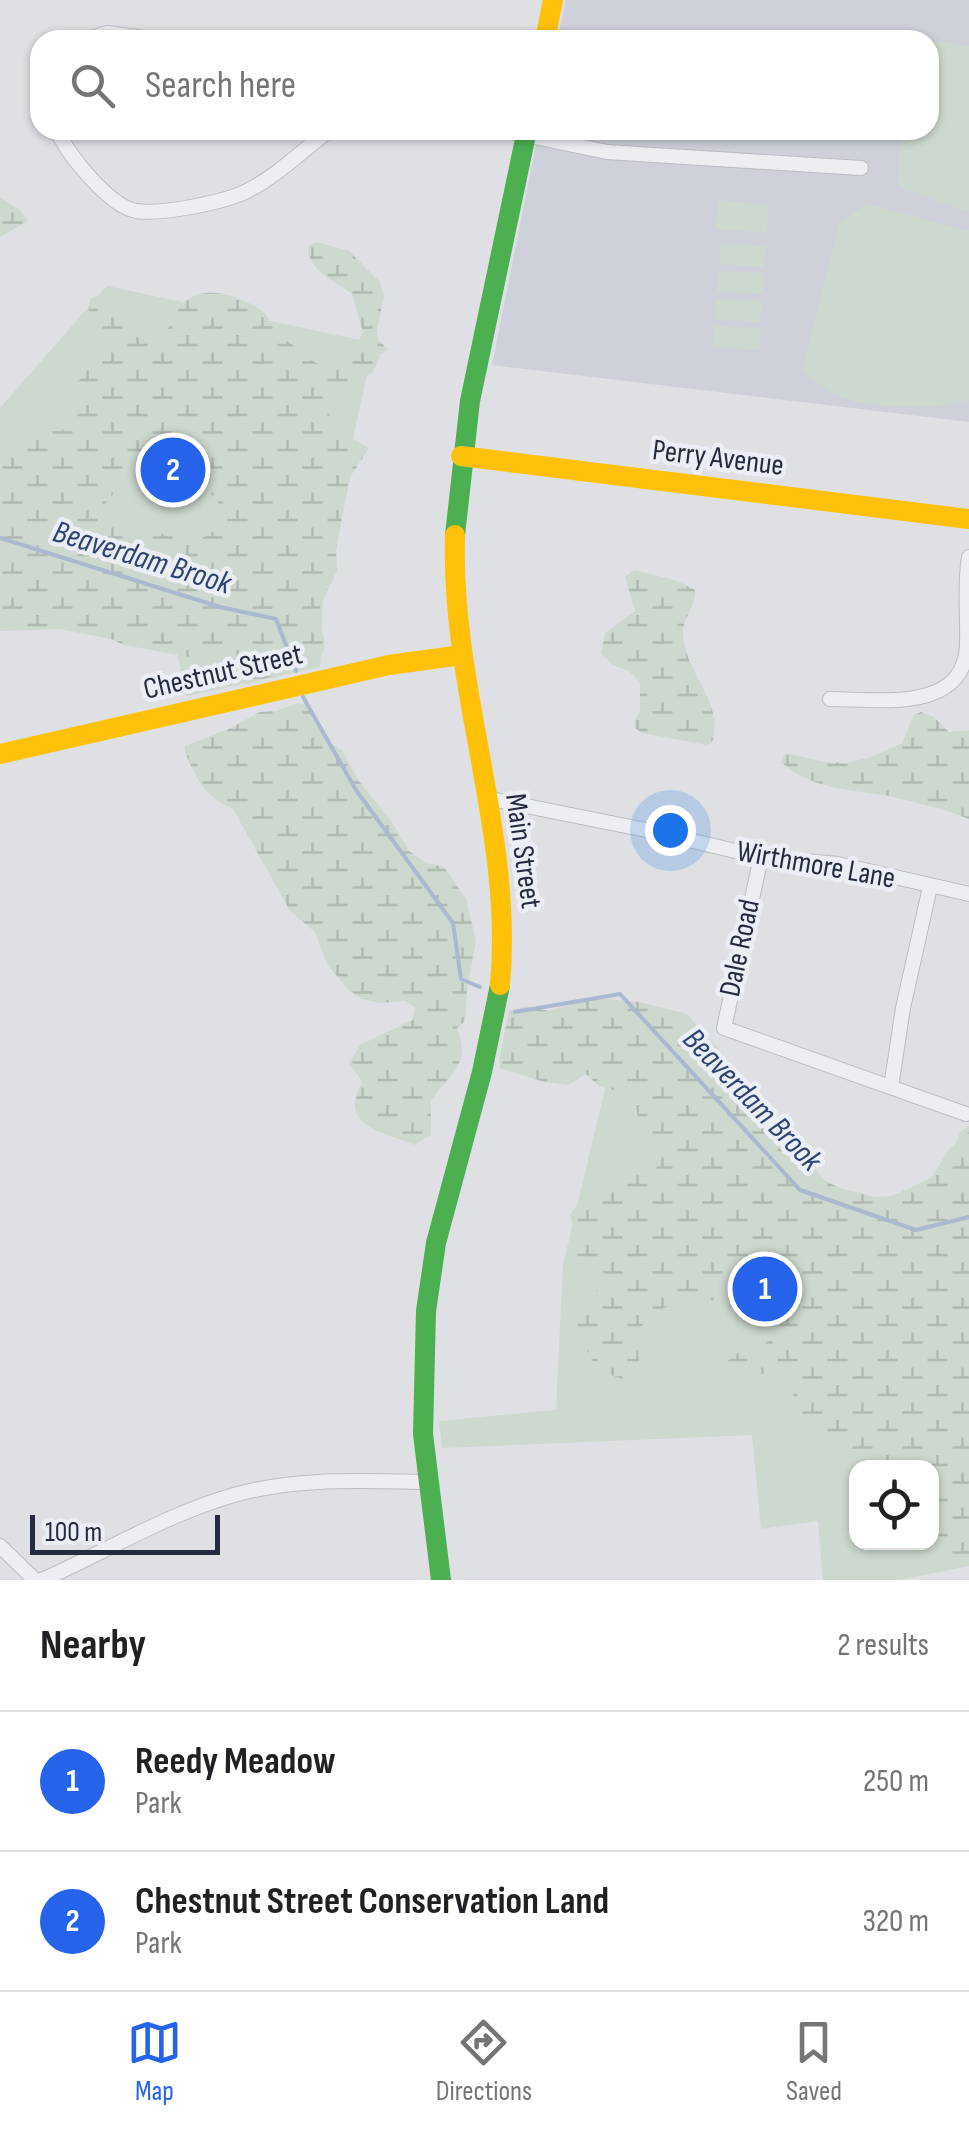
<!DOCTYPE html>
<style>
:root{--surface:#fff;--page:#f2f2f2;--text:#202124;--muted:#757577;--line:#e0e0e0;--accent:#2563eb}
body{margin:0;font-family:"Sofia Sans Condensed",sans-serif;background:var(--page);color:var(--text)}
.controls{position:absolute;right:30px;bottom:30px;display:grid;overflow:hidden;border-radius:20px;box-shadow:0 2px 8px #0004}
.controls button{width:90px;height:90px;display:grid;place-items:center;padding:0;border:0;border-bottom:2px solid var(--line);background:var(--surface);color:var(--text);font:50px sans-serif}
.scale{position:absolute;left:30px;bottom:25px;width:190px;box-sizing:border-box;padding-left:10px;border:5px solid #252b3e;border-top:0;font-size:28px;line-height:35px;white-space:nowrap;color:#252b3e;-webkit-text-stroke:8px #ebeef5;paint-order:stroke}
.you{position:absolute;left:670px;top:830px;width:35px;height:35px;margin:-25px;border:8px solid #fff;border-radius:50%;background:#1a73e8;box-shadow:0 0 0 15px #1a73e833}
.badge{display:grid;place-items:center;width:65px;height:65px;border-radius:50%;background:var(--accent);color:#fff;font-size:32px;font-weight:700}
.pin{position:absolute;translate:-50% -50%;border:5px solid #fff;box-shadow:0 2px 10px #0006}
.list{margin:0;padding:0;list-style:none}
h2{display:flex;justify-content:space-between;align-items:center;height:130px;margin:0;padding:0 40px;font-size:42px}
h2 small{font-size:32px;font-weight:400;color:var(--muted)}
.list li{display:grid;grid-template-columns:65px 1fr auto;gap:30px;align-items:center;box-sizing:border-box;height:140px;padding:0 40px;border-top:2px solid var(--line)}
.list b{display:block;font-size:38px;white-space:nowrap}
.list p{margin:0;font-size:32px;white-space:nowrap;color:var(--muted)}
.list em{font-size:32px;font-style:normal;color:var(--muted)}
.icon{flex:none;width:55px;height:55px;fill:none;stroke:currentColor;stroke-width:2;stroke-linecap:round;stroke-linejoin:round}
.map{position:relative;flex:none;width:969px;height:1580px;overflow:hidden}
.search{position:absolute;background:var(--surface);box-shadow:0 2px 8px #0004;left:30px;right:30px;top:30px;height:110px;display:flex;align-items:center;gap:25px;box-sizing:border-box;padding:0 35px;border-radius:30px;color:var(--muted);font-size:38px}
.sheet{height:410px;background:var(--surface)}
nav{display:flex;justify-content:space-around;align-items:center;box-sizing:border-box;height:140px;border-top:2px solid var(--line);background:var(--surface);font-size:28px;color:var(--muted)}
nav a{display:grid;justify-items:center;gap:5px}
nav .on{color:var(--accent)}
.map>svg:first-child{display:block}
.built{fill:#ced1da}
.green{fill:#cdd8ce;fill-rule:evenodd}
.wetland{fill:url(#wetland-marsh);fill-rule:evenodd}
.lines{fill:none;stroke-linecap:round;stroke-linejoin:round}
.stream{stroke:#aab8d2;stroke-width:4}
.street-casing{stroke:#bbbdc2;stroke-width:16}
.street{stroke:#edeef1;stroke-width:14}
.fast{stroke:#4caf50;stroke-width:20}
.slow{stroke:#ffc107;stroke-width:20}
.labels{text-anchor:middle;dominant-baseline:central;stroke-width:9;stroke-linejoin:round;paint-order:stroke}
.street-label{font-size:30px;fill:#252b3e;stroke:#ebeef5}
.water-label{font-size:32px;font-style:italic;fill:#2d4474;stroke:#ebeef5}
</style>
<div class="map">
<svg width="969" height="1580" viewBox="0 0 969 1580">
<defs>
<pattern id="wetland-marsh" width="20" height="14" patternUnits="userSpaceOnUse" patternTransform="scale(2.5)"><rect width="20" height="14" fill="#cdd8ce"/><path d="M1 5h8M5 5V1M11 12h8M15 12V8" fill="none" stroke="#b0bab2"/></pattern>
</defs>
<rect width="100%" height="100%" fill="#dee0e4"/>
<path class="built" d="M 566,0 L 969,0 L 969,422 L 492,365 L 539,130 L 929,130 L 929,40 L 557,40 Z"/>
<path class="green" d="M 918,38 L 969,46 L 969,212 L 898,186 L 900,130 L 929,130 L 929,40 L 915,40 Z
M 718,200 L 769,205 L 767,233 L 716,229 Z
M 867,204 L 969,231 L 969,400 C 936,410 867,410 835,394 C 824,388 813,379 802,372 L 840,222 Z
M 721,243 L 766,246 L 764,267 L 719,264 Z
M 719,271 L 764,273 L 763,294 L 717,291 Z
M 107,286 L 374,343 L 324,569 L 320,667 L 187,696 L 161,585 L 0,533 L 0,408 Z
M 717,299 L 762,301 L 760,322 L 715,319 Z
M 715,326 L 760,329 L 759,350 L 713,347 Z
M 625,1005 L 775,1157 L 926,1232 L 960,1132 L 969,1126 L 969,1566 L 899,1580 L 823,1580 L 818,1521 L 761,1529 L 752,1435 L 442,1448 L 439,1421 L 556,1410 L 563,1265 ZM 856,1468 L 932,1468 L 932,1542 L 856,1542 Z"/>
<path class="wetland" d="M 0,197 L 20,210 L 28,221 L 0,237 Z
M 317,242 L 349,251 L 380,282 L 384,296 L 377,330 L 378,339 L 388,350 L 381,354 L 373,372 L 347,388 L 329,413 L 332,427 L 369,448 L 350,477 L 336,549 L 337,570 L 317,614 L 325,642 L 324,651 L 317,663 L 246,684 L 200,659 L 124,645 L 111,639 L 60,629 L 0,631 L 0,456 L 28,433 L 44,430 L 61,431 L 69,425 L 74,387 L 102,352 C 97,334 83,316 91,298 L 100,295 L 106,298 C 126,315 124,341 155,342 C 176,329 172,301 200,294 C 220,289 249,300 264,313 C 270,318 272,327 277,332 C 282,338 289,342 295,347 C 328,377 342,375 363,332 L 352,294 C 335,281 305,270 309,245 ZM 144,451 C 158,455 214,490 219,504 C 222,512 219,521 218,529 L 197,541 L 105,522 L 100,510 L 113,494 L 114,470 L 132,467 Z
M 634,570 L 675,580 L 695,590 C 696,608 682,618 683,635 C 685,673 725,703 712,742 L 707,745 L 642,733 L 635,728 L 635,720 L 640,712 L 640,682 L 629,671 L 613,665 L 601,654 L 605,633 L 635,611 L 625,577 Z
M 298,703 L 310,706 L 328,742 L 342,750 L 358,780 L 392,822 L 409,851 L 426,863 L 444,867 L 466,899 L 476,941 L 467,990 L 465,1021 L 457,1028 C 472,1066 449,1074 431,1101 L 431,1135 L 414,1145 C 397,1136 354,1130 355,1104 C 355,1096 360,1089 362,1081 L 349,1063 L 360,1045 L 413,1020 L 415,1007 L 405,1001 L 380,1003 L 362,999 L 350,991 L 328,966 L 315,932 L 290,911 L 233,809 C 206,797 195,779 185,751 L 185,746 L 231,728 L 260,712 L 276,711 Z
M 921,712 L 934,717 L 949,732 L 969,730 L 969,819 C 945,809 918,803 893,797 C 854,789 813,791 781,762 L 785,753 L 825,762 L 846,763 L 872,757 L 902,743 L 914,715 Z
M 595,998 L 639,1002 L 687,1014 L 730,1062 L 761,1104 L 824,1180 L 840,1188 L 874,1197 L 892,1196 L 931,1178 L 950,1148 L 969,1132 L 969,1561 L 949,1561 L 922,1543 L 932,1542 L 932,1468 L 874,1467 L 829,1433 L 805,1425 L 788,1414 L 794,1397 L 791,1377 C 769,1368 742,1381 722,1371 L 722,1365 L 738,1353 L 764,1345 L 784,1319 L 780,1313 C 745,1299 652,1286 638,1336 C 635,1349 642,1362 639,1375 L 628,1381 L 602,1372 L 595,1366 L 574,1323 C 582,1305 601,1292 605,1273 L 569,1267 L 567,1263 L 577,1238 L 570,1215 C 580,1198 603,1180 624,1176 C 638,1174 643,1178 656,1169 L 658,1163 L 640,1133 L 635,1097 L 599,1086 L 586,1074 L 569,1085 L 544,1082 L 500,1068 L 499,1060 L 509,1011 L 525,1006 L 549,1011 Z"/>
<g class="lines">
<path class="stream" d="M 0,538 L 220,607 L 276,619 L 296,671
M 303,697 L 356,790 L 453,923 L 461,979 L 480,987
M 515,1012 L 620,994 L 800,1190 L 916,1230 L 969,1217"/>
<defs>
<path id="street" d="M 86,40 L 107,33 L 160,40
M 57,130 C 67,154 109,206 136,211 C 161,215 227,202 249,190 C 278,175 304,149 330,130
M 501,130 L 607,152 L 861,168
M 830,699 C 877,699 964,714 967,645 C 968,615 964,587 969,557
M 486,798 L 646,830 L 761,857 L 838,864 L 969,894
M 761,857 L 724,1028 L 966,1114
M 891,1087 L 903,1008 L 930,887
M 0,1546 L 35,1580
M 42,1580 C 105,1552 167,1514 234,1495 C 297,1477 362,1481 427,1482"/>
</defs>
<use href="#street" class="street-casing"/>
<use href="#street" class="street"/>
<path class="fast" d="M 455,535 L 470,401 L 527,130
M 441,1580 L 423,1434 L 426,1311 L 436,1243 L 482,1072 L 500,985"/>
<path class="slow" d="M 545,40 L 553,0
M 461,456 L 969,519
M 455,535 C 450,688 514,833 500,985
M 0,754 L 389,665 L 462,655"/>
</g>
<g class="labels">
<g class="street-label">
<text transform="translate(718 458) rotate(7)">Perry Avenue</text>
<text transform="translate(223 672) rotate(-13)">Chestnut Street</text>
<text transform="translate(523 851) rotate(82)">Main Street</text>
<text transform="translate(816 865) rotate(10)">Wirthmore Lane</text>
<text transform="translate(740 948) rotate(-78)">Dale Road</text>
</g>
<g class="water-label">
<text transform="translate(142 558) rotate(17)">Beaverdam Brook</text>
<text transform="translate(752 1100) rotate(46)">Beaverdam Brook</text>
</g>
</g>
</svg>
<div class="controls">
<button><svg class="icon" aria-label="locate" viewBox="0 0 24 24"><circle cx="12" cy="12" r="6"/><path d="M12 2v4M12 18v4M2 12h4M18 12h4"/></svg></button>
</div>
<div class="scale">100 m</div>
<div class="you"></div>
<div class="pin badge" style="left:765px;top:1289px">1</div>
<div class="pin badge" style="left:173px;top:470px">2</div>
<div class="search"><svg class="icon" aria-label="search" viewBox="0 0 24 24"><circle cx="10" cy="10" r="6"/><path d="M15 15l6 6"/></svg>Search here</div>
</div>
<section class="sheet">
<h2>Nearby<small>2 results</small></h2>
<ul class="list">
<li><span class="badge">1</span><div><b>Reedy Meadow</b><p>Park</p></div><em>250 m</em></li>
<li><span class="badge">2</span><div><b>Chestnut Street Conservation Land</b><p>Park</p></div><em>320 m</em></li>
</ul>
</section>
<nav>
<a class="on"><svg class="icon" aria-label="map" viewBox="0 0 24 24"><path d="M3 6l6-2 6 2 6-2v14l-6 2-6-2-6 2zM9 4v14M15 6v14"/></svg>Map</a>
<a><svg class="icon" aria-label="directions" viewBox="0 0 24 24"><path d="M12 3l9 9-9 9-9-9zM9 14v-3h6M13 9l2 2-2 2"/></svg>Directions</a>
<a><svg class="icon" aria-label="saved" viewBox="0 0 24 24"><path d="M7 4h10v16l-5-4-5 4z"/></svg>Saved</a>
</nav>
